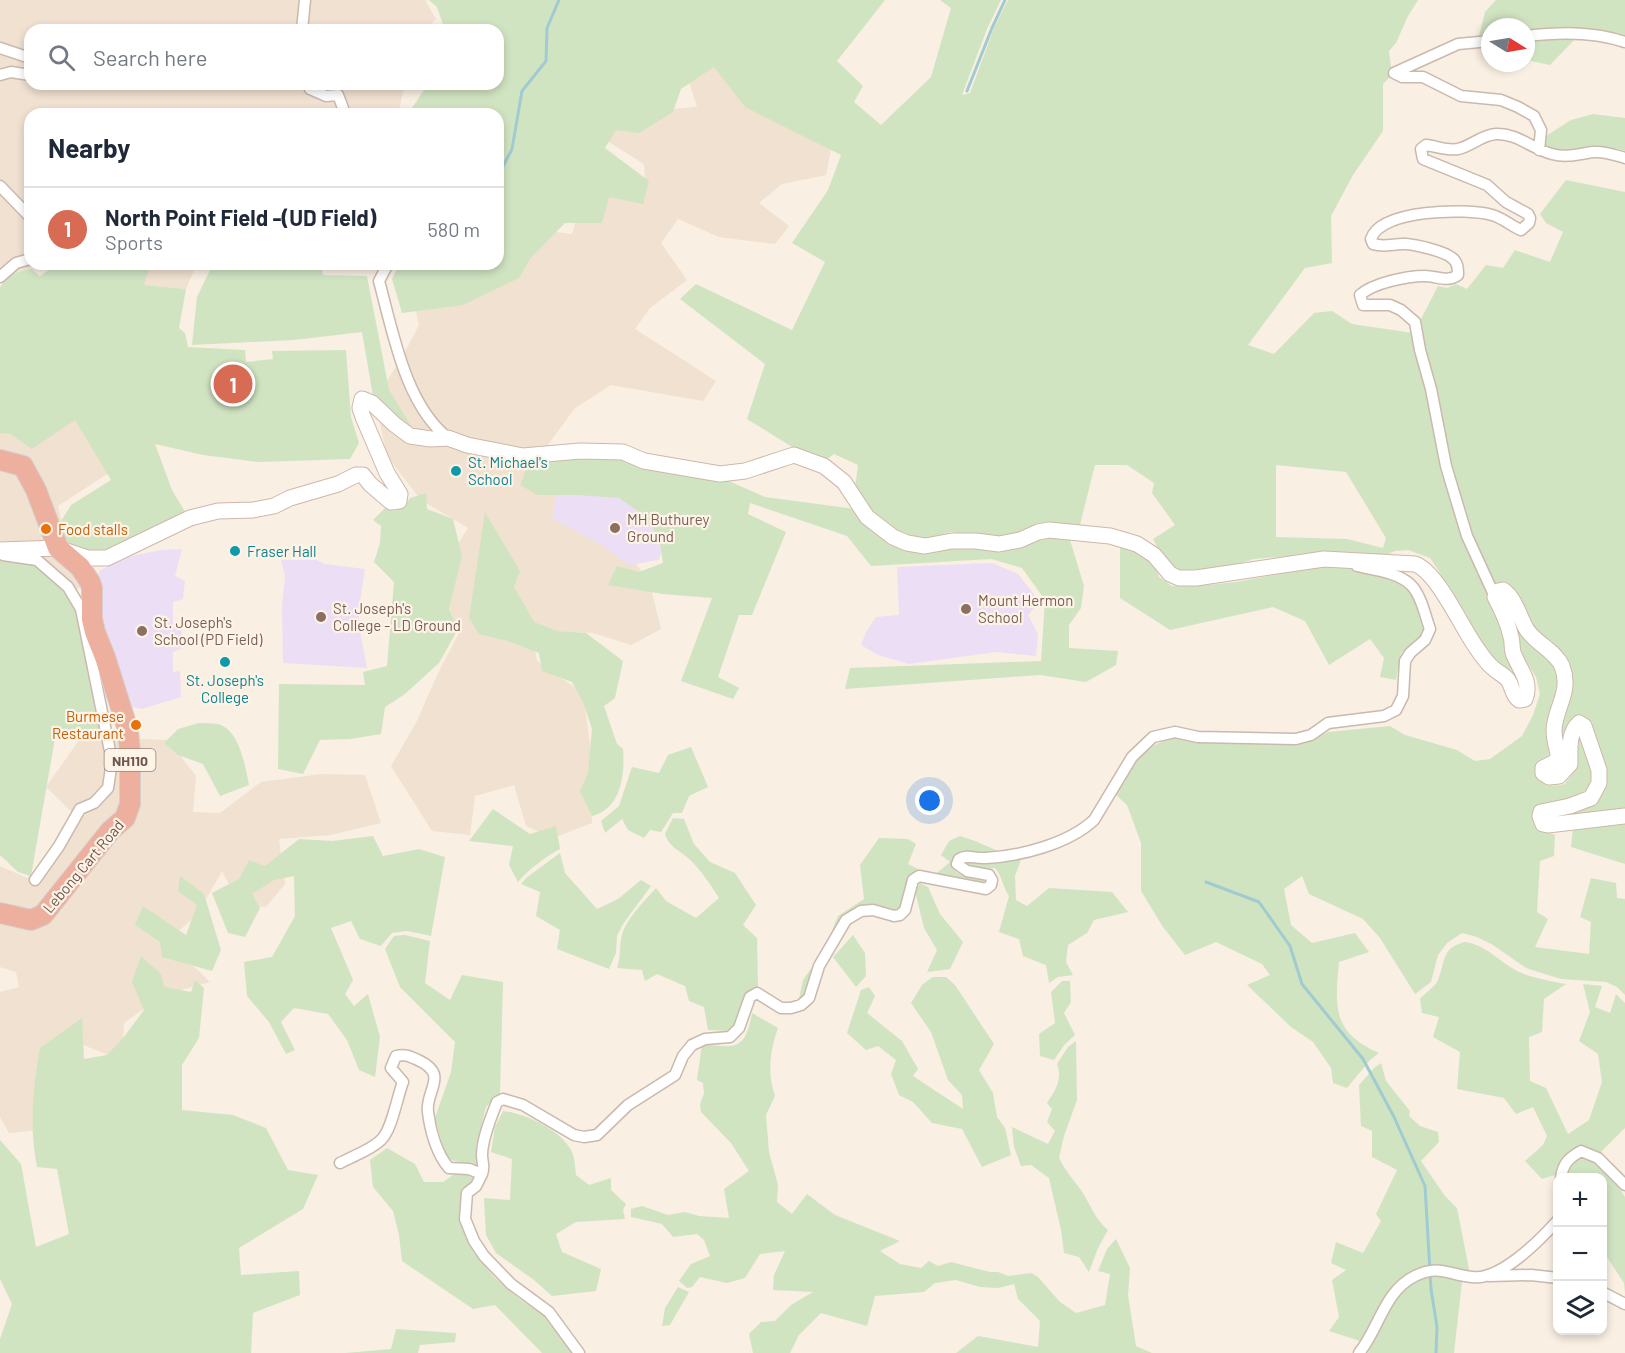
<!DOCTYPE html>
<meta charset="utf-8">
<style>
:root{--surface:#fff;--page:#f6f6f7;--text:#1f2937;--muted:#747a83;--line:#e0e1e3;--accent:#d76b53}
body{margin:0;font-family:Barlow,sans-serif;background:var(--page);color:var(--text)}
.controls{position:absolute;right:18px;bottom:18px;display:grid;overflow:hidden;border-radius:12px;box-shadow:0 3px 9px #0003}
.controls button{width:54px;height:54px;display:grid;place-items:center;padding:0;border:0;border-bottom:2px solid var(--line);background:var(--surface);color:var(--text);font:30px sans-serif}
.compass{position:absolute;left:1481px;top:18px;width:54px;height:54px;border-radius:50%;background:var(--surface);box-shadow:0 3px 9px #0003;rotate:101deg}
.you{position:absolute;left:930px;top:801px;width:21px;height:21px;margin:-15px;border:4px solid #fff;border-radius:50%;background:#1a73e8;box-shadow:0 0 0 9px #1a73e833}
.badge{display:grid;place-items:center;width:39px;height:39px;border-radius:50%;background:var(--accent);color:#fff;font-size:20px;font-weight:700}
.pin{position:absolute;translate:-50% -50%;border:3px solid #fff;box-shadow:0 2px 6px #0006}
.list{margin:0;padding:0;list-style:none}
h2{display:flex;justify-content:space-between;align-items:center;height:78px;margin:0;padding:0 24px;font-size:26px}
h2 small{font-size:20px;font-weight:400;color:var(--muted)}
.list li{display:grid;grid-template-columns:39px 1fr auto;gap:18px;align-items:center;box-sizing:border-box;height:84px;padding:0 24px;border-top:2px solid var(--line)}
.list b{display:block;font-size:22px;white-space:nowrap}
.list p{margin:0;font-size:20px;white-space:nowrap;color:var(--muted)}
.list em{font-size:20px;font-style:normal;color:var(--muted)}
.icon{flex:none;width:33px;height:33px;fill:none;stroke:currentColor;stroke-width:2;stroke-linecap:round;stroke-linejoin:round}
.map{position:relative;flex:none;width:1625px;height:1353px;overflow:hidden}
.search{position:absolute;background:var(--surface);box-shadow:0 3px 9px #0003;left:24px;top:24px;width:480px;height:66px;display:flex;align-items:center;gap:15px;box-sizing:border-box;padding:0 21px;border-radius:18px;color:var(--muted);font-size:22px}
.panel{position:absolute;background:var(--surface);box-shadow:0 3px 9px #0003;left:24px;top:108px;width:480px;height:162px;border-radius:18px}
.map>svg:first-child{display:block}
.residential{fill:#f0e1d1}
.education{fill:#ecdff5}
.green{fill:#d1e4c2;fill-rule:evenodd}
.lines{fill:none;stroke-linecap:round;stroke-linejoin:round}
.stream{stroke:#a0cbd0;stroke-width:3}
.street-casing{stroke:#cab9ad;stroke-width:13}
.secondary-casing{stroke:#cdb8aa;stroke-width:17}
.highway-casing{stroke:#d6d0cd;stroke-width:22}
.street{stroke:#fff;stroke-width:10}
.secondary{stroke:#fff;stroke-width:15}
.highway{stroke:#edb09f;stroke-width:20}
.culture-dot{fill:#0f9aa8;stroke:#fdf3e7;stroke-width:2}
.education-dot{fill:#8d6e63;stroke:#fdf3e7;stroke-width:2}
.food-dot{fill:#e8710a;stroke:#fdf3e7;stroke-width:2}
.labels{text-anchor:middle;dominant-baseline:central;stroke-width:4.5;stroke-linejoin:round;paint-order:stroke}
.shield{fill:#fdf3e7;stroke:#98857a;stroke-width:1.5}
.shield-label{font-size:14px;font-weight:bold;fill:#6d564b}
.culture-label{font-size:15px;fill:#0d838f;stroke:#fdf3e7;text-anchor:start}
.education-label{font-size:15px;fill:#785e54;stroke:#fdf3e7;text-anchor:start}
.food-label{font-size:15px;fill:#c56008;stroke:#fdf3e7;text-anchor:start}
.street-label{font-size:15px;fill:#6d564b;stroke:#fdf3e7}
</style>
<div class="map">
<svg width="1625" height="1353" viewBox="0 0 1625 1353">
<rect width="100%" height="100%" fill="#f9efe2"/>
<path class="residential" d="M 0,0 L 425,0 L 436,19 L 425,30 L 30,30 L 30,84 L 405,84 L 398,114 L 30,114 L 30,264 L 38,264 L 0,280 Z
M 682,59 L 731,71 L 834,134 L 826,175 L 782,184 L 759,203 L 789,226 L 775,244 L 719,237 L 678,219 L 661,243 L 687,280 L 650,308 L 635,329 L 716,381 L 703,401 L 611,385 L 575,408 L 533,465 L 557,490 L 630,554 L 650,585 L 661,629 L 631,645 L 593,633 L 531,630 L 537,661 L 583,693 L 590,744 L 592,823 L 553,838 L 526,826 L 514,785 L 475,796 L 470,835 L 432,831 L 391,766 L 416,723 L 438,673 L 459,633 L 437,578 L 468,528 L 421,500 L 387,456 L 375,400 L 404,354 L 419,325 L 410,285 L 508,264 L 515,227 L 572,234 L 586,186 L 646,195 L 644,164 L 596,134 L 601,115 L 697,107 Z
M 145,264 L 197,264 L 186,289 L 144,285 Z
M 85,396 L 118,467 L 58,506 L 66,538 L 87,586 L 54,595 L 27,558 L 0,558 L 0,427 L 16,438 Z
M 82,736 L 168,740 L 196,776 L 193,812 L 220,813 L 261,782 L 322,774 L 365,775 L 381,823 L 330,835 L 279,839 L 285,884 L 266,907 L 240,905 L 222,871 L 197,915 L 167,941 L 210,982 L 163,995 L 124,1023 L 122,1061 L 79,1043 L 40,1130 L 9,1133 L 0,1117 L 0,992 L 19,987 L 16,972 L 0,967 L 0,866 L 27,878 L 49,858 L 74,814 L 46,787 Z"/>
<path class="education" d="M 615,489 L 647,509 L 665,538 L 659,560 L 629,565 L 600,544 L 552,518 L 557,490 Z
M 182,549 L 175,576 L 185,581 L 183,599 L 173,602 L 173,626 L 182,628 L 181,649 L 173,652 L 173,672 L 180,671 L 181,697 L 142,709 L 129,706 L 104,634 L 97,587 L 99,571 L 131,556 L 162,550 Z
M 281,560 L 317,560 L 324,564 L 365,569 L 359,609 L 359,625 L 367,668 L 283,663 L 282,606 L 285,576 Z
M 992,563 L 1018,574 L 1040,602 L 1028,615 L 1038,634 L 1036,656 L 996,652 L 909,664 L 878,655 L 861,645 L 866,632 L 876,617 L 899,615 L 897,567 Z"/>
<path class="green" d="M 429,0 L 885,0 L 837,61 L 863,86 L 854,102 L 881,125 L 931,77 L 951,8 L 940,0 L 1001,0 L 987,29 L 962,95 L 970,93 L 994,28 L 1008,0 L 1418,0 L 1408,16 L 1396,43 L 1389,51 L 1392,75 L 1383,84 L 1383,131 L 1353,175 L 1331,216 L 1332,263 L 1305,268 L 1248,345 L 1274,354 L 1314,313 L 1332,311 L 1352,324 L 1413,333 L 1429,391 L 1443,467 L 1525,690 L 1511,680 L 1469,635 L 1440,573 L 1430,558 L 1408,550 L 1395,551 L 1386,555 L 1338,552 L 1254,559 L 1227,567 L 1177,571 L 1165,562 L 1153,539 L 1175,525 L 1152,493 L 1154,483 L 1127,465 L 1095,465 L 1080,525 L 1045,524 L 998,538 L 951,532 L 927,538 L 910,539 L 891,529 L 867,505 L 855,488 L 858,465 L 834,454 L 823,462 L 797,450 L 747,419 L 765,364 L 680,299 L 696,284 L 792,330 L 825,262 L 792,243 L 828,190 L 841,155 L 745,107 L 714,67 L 681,89 L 673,112 L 639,133 L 616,130 L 605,148 L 649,181 L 643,204 L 609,197 L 602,223 L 565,223 L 530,259 L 519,278 L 463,305 L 402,313 L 392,279 L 399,264 L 498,264 L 498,114 L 408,114 L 428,84 L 498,84 L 498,30 L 445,30 L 437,7 ZM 1276,465 L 1346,472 L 1386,538 L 1383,548 L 1347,539 L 1276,537 Z
M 1496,0 L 1625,0 L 1625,40 L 1526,33 L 1526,27 L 1490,27 L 1490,36 L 1479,36 L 1485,12 Z
M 1579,35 L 1550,65 L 1526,60 L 1526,38 Z
M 1593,114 L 1625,118 L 1625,151 C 1599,140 1572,160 1545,146 L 1546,136 L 1571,120 Z
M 1566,180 L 1625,192 L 1625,814 L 1560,820 L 1550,813 L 1598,798 L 1583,721 L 1568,759 L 1559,733 L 1570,689 L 1533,628 L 1514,590 L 1507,583 L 1497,585 L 1492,582 L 1470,534 L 1450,465 L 1424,349 L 1421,319 L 1438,286 L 1447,288 L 1456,284 L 1467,289 L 1486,265 L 1503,268 L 1515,250 L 1550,262 L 1563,232 L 1546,223 L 1540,214 Z
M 57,264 L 150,264 L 144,285 L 186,289 L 179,328 L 185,333 L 188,347 L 245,350 L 246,362 L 273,359 L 272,351 L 346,350 L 351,417 L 359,443 L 350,459 L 259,462 L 203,455 L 155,444 L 172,490 L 187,515 L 107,555 L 60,544 L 61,521 L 71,505 L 111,480 L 75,420 L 32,449 L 10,434 L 0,433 L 0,287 C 8,275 17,271 31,269 L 40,276 Z
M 213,264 L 321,264 L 323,275 L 367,276 L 389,390 L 413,429 L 412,431 L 373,396 L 362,332 L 294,340 L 192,345 L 197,297 Z
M 623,457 L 724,479 L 765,497 L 855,509 L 891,540 L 1043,536 L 1070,540 L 1084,586 L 1081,608 L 1069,625 L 1069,648 L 1118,651 L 1116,665 L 1086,682 L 1040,675 L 845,689 L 850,668 L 1041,661 L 1045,600 L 1022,568 L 991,559 L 871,566 L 847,536 L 750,503 L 748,514 L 786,532 L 752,615 L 739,615 L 718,677 L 739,688 L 733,699 L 681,681 L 712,598 L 663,594 L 608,585 L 617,566 L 639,572 L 663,563 L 659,538 L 642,514 L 619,498 L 577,495 L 538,495 L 520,485 L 529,462 L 562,459 Z
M 426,493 L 427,509 L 453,519 L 462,556 L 449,609 L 458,629 L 439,663 L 405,694 L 385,707 L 381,734 L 350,739 L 320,740 L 303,774 L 278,769 L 279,684 L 365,685 L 363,672 L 387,666 L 394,582 L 374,562 L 380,543 L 381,526 L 373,520 L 386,507 L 394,511 L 404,507 L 410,498 Z
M 485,512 L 520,571 L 514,587 L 534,622 L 557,631 L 586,633 L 623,661 L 615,698 L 604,706 L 617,744 L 623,749 C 625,775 621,809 592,816 L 580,791 L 588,773 L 592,729 L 583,702 L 572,682 L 542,671 L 539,653 L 508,641 L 479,634 L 469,618 Z
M 1120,545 L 1137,550 L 1153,560 L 1159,577 L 1172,586 L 1197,586 L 1236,582 L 1321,566 L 1341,567 L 1397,580 L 1411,590 L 1426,629 L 1421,639 L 1401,653 L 1396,680 L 1380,677 L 1384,658 L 1370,639 L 1329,665 L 1305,621 L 1273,607 L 1170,630 L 1120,598 Z
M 0,559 L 37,566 L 67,594 L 78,615 L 88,674 L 99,721 L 100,736 L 56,733 L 31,876 L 18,872 L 0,855 Z
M 1509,614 L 1519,626 L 1530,645 L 1544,654 L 1554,666 L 1559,680 L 1553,752 L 1537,776 C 1546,787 1551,787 1565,784 L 1573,773 L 1573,748 L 1580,730 L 1594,768 L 1592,789 L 1575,801 L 1541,830 L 1555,835 L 1554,856 L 1540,861 L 1537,912 L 1548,919 L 1535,947 L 1589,954 L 1591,922 L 1580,917 L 1591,878 L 1616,883 L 1617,898 L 1625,899 L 1625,995 L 1617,987 L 1606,982 L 1561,979 L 1526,968 L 1493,945 L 1477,937 L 1462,933 L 1447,943 L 1438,955 L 1431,982 L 1415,994 L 1380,938 L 1363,919 L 1309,894 L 1302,876 L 1284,889 L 1291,925 L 1312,943 L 1355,933 L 1369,952 L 1339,962 C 1335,1008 1332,1032 1379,1053 L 1370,1060 L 1347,1088 L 1333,1083 L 1331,1068 L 1313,1042 L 1291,1027 L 1247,985 L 1270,975 L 1262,964 L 1216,942 L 1185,955 L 1163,927 L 1141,891 L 1141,843 L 1127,805 L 1114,793 C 1132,767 1142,747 1173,737 L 1298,742 L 1315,739 L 1328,732 L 1390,726 L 1405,735 L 1457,750 L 1475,761 L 1490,759 L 1522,736 L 1533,715 L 1540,694 L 1536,677 L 1522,655 Z
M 199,723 C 205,723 212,723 218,724 C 240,730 245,766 249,785 L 220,796 L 203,764 L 178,755 L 164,743 L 178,729 Z
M 691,747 L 708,787 L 689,796 L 682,813 L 673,813 L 661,832 L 650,830 L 644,838 L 628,830 L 622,819 L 605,833 L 601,821 L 619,806 L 632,767 L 659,773 L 668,755 Z
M 493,809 L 530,834 L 556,826 L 560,849 C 545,857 529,869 518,882 L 509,865 L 513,846 L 469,841 Z
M 673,818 L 684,819 L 694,844 L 710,862 L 735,873 L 756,905 L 743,925 L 757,938 L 758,987 L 749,995 L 738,1026 L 729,1031 L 708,1030 L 704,1007 L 689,1001 L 685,986 L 657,974 L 645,981 L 642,970 L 617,968 C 621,957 619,946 622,935 C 627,917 645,901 656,888 L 666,901 L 696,918 L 719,898 C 710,884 701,870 688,858 C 678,849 670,848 665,834 Z
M 1625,821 L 1625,864 L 1571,847 L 1573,829 Z
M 373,836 L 383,856 L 419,849 L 445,857 L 431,936 L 407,931 L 392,933 L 381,946 L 360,939 L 351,921 L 331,928 L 353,980 L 345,994 L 354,1006 L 368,994 L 380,1037 L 375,1077 L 359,1070 L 347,1040 L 328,1014 L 294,1008 L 281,1022 L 295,1050 L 286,1054 L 269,1022 L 247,996 L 244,962 L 272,957 L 295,916 L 294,876 L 274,880 L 252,894 L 260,908 L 245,937 L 228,933 L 212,893 L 239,879 L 249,860 L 265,866 L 299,839 L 332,841 Z
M 960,836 L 975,841 L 998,851 C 983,853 959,849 951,861 C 953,879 972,877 987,879 L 988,882 L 985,885 L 932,877 L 950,862 L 941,855 L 949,841 Z
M 879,838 L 908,839 L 916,844 L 908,864 L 924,872 L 897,910 L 841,918 L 805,998 L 799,999 L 803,980 L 824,950 L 838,916 L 864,899 L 860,865 Z
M 560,853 L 565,873 L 597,909 L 618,899 L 641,880 L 651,886 L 623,924 L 617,936 L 616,953 L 609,969 L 557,949 L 560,930 L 536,916 L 540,892 L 521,884 L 526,878 Z
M 1022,857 L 1015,876 L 1016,900 L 1027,906 L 1049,888 L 1112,892 L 1128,912 L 1094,920 L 1087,933 L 1068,945 L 1066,962 L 1073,975 L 1058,977 L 1049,983 L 1046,965 L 1023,956 L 1019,939 L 999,932 L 1009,896 C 1003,887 1002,876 995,868 L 985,869 L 963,866 L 966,860 L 982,864 Z
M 180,876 L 204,894 L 221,950 L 212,971 L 162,957 L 160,942 L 135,925 L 143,906 L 186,935 L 197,905 L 178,891 Z
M 920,883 L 928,887 L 940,914 L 963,942 L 950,969 L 927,972 L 937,950 L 924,928 L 915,891 Z
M 405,935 L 430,941 L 425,983 L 450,1000 L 462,975 L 503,982 L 500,1094 L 486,1107 L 476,1146 L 479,1167 L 451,1160 L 445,1154 L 435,1118 L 451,1072 L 455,1042 L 400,987 L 385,949 L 394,936 Z
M 853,935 L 865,953 L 866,976 L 856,987 L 833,957 Z
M 1465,942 C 1489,945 1502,966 1524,974 C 1531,977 1558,983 1566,984 L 1544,999 L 1542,1032 L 1529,1037 L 1530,1081 L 1546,1088 L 1568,1134 L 1589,1120 L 1602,1082 L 1598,1054 L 1579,1041 L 1590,1012 L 1583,984 L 1602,986 L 1595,1007 L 1610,1013 L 1616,994 L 1625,1003 L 1625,1128 L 1598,1155 L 1585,1148 L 1558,1174 L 1542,1179 L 1525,1161 L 1543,1145 L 1547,1136 L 1533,1107 L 1516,1114 L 1504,1098 L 1457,1089 L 1460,1052 L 1433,1037 L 1439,1017 L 1422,1013 L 1420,999 C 1425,993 1434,987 1437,982 C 1446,963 1440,948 1465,942 Z
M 141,956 L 161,974 L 164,987 L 191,992 L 195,980 L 204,988 L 199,1038 L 182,1065 L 182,1110 L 233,1115 L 266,1128 L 288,1170 L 318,1175 L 303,1209 L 239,1248 L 241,1275 L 299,1271 L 300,1295 L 253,1313 L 251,1353 L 0,1353 L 0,1339 L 12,1304 L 0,1279 L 0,1140 L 21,1164 L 36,1247 L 69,1234 L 57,1169 L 37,1167 C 29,1127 33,1087 40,1048 L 82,1018 L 84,1059 L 107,1055 L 123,1038 L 144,1010 L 132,982 Z
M 933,977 L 946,977 L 955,985 L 994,1044 L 979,1070 L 993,1093 L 997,1117 L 1005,1128 L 1011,1155 L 982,1167 L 962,1129 L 932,1123 L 913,1102 L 899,1095 L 891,1074 L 896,1060 L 878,1046 L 866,1050 L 847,1033 L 861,990 L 869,987 L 875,996 L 867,1013 L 902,1041 L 918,1069 L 913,1076 L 963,1109 L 962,1095 L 948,1080 L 931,1032 L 911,1003 L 922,985 Z
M 1062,981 L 1070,981 L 1071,1002 L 1064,1013 L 1075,1035 L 1065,1044 L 1054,1060 L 1040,1056 L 1039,1034 L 1055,1023 L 1051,992 Z
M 752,1013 L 778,1028 C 770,1050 767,1073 775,1096 L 766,1115 L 769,1152 L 778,1185 L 777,1202 L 792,1214 L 807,1194 L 835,1215 L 900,1241 L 880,1251 L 900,1264 L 921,1268 L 929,1261 L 938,1266 L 951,1262 L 990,1272 L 998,1272 L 1008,1276 L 1031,1273 L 1038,1277 L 1060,1302 L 1076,1313 L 1105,1305 L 1110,1274 L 1098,1271 L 1107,1249 L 1116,1239 L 1130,1268 L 1128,1295 L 1136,1346 L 1152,1353 L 956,1353 L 978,1336 L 1038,1347 L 1040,1321 L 1018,1299 L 1014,1284 L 998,1288 L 980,1287 L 956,1280 L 935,1283 L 924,1292 L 875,1296 L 867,1326 L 821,1313 L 799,1335 L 790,1353 L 753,1353 L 749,1334 L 761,1322 L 775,1321 L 791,1305 L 813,1292 L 773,1290 L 774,1275 L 785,1251 L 760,1254 L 745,1278 L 727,1283 L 700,1277 L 692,1287 L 687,1288 L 679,1281 L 691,1264 L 710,1256 L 704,1240 L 697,1234 L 673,1237 L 662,1224 L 631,1217 L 631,1209 L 642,1206 L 668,1215 L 685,1212 L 699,1216 L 729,1218 L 724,1189 L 749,1171 L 731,1143 L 701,1112 L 700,1104 L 704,1093 L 703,1083 L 697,1080 L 702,1044 C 736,1048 745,1051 752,1013 Z
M 1076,1041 L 1077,1100 L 1064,1136 L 1059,1158 C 1065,1170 1073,1180 1081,1190 C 1091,1205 1094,1218 1108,1230 L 1098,1248 L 1089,1272 L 1079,1257 L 1064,1253 L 1061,1230 L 1049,1178 L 1031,1165 L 1021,1166 L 1014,1147 L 1012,1127 L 1048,1144 L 1055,1131 L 1047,1122 L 1052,1109 L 1047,1103 C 1055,1091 1063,1079 1057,1064 L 1068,1047 Z
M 1381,1063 L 1386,1081 L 1410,1111 L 1409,1116 L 1420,1126 L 1438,1132 L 1439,1142 L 1421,1161 L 1445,1196 L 1457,1208 L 1470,1274 L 1441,1266 L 1412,1274 L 1363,1342 L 1329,1331 L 1339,1317 L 1332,1280 L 1346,1270 L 1331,1263 L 1336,1242 L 1363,1253 L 1381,1221 L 1376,1214 L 1397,1170 L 1372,1157 L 1372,1131 L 1361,1126 L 1359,1085 L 1374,1068 Z
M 503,1111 C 525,1113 562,1130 572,1152 C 575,1158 575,1168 576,1175 L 589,1185 L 611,1178 L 611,1190 L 626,1204 L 623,1210 L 625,1219 L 576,1222 L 556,1234 L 562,1252 L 601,1269 L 596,1291 L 552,1296 L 534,1280 L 496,1253 L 486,1235 L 484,1198 L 510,1200 L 512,1159 L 491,1152 L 495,1127 Z
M 387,1148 L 415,1164 L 424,1182 L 443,1182 L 453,1175 L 471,1174 L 476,1176 L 471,1185 L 463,1192 L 459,1216 L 474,1253 L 494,1277 L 518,1298 L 545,1316 L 572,1353 L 542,1353 L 495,1305 L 473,1309 L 402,1261 L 399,1235 L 393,1211 L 373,1187 L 370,1160 Z
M 1588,1157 L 1610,1172 L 1625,1197 L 1625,1292 L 1624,1283 L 1603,1251 L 1602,1178 L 1565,1177 L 1569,1164 L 1577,1158 Z
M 1440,1275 L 1462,1282 L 1454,1353 L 1368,1353 C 1378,1327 1391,1293 1417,1279 C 1424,1276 1433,1276 1440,1275 Z
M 678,1287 L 689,1292 L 670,1325 L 662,1326 L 665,1308 Z
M 396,1329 L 456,1333 L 455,1342 L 420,1345 L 418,1353 L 345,1353 L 391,1349 Z"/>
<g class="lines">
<path class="stream" d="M 967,91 L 992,28 L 1005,0
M 498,176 L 512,149 L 522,91 L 546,61 L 547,28 L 559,0
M 1206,882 L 1259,902 L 1290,946 L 1302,984 L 1363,1059 L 1394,1117 L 1425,1186 L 1431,1289 L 1437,1327 L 1436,1353"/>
<defs>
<path id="street" d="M 302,30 L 305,0
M 1526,36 C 1559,32 1593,31 1625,42
M 1490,41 L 1458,44 L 1394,73 L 1402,77 L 1423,77 L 1461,96 L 1501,100 L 1518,107 L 1534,116 L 1541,130 L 1539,150
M 0,48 L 30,58
M 0,75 L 11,72 L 30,75
M 308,84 L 310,89 L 326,96 L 338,95 L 343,108 L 340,114
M 0,186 L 30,217
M 388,264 L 379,281 C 393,332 405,404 448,438
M 0,277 L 16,263 L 30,259
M 3,555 L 37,560 L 68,587 L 81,609 L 112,761 L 108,788 L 94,803 L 80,809 L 59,846 L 35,880
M 1495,597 L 1467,536 L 1446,466 L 1431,389 L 1420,350 L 1415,322 L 1401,310 L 1390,305 L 1363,305 L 1360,295 C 1373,283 1407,276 1425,276 C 1437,276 1447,283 1458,275 C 1458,269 1458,262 1452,258 C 1444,251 1417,245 1406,244 C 1395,243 1385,248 1373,244 L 1371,239 C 1380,209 1467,208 1492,215 C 1503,218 1511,226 1521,230 L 1529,223 L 1530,218 L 1528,214 L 1506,202 L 1487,185 L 1423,159 L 1421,149 L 1426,145 C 1436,146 1447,151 1458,149 C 1472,146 1481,135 1496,134 C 1517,133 1532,149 1552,154 C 1567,158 1579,154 1593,152 C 1605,151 1615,155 1625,158
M 340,1163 C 353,1156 371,1150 381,1140 C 392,1130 397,1097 403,1082 L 391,1068 L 396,1056 C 406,1054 409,1056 418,1060 C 450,1075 425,1090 428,1112 C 430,1130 437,1155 449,1168 L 469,1169 L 482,1174 C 485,1167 482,1162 482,1155 C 482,1139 491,1117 497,1102 L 503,1099 L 523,1105 L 574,1135 L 584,1137 L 597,1135 L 628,1105 L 675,1075 L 683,1056 L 692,1045 L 705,1039 L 730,1037 L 739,1028 L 750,997 L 757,993 L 781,1008 L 791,1008 L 801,1005 L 809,998 L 819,966 L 846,920 L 861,911 L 873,910 L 894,916 L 900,915 L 905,910 L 913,880 L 919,876 L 986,889 L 991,885 L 992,880 L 989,875 L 967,871 L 957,864 L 959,859 C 968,854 975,859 986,858 C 1021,856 1068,844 1094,820 L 1132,757 L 1153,737 L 1175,732 L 1198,737 L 1296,739 L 1311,735 L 1328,723 L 1384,716 L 1396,710 L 1403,696 L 1405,661 L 1410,653 L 1425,640 L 1430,629 C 1425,615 1421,595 1411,585 C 1398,572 1374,570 1357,566
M 482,1174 L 476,1186 L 467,1193 L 465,1219 L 474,1241 L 484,1256 L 511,1284 L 549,1312 L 579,1353
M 1561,1178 C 1563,1163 1569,1158 1581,1151 L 1598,1158 L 1625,1185
M 1489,1276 L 1531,1275 L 1558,1278
M 1602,1292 L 1625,1304
M 1359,1353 C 1379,1329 1384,1291 1415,1276 C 1439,1264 1449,1275 1472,1277 C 1500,1281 1540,1240 1558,1220"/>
<path id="secondary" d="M 0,550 L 58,548 L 88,558 L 107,558 L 190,518 L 218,511 L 253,510 L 274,506 L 290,498 L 338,484 L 356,475 L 363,475 L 370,484 L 391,502 L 399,501 L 400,494 L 387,473 L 363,417 L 360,408 L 362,399 L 372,403 L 394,424 L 410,436 L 431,439 L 448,438 L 467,445 L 523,456 L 580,451 L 623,452 L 644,461 L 720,474 L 745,471 L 794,455 L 824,466 L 844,482 L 867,517 L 893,537 L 907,543 L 925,546 L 952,541 L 976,541 L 999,544 L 1020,540 L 1038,532 L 1049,530 L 1110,536 L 1137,544 L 1154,555 L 1170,574 L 1179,578 L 1196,578 L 1324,559 L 1415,564 C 1438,572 1462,629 1478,650 C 1482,656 1487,663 1493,668 C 1497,672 1504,675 1508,680 C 1513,687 1512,695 1519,700 L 1525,699 C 1532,682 1520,670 1514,655 C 1511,649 1513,643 1511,637 C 1508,622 1502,610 1495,597 L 1498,591 L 1503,590 C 1516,599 1519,617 1527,630 C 1537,644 1556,652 1562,666 C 1572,692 1555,707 1554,730 C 1554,740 1557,749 1559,758 L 1557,761 L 1543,768 L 1543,773 L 1549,777 L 1559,776 L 1570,764 C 1570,750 1568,733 1579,723 L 1584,726 L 1599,770 L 1599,783 L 1591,798 L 1570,806 L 1541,812 L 1540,816 L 1543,824 L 1548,825 L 1625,816"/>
<path id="highway" d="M 0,460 L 23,466 L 36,490 L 58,548 L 80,567 L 90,582 L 92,588 L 92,619 L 95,632 L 105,657 L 128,730 L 130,752 L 130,804 L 125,818 L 110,831 L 43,915 L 31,920 L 0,913"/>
</defs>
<use href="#street" class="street-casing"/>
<use href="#secondary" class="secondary-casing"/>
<use href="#highway" class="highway-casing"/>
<use href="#street" class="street"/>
<use href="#secondary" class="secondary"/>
<use href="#highway" class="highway"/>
</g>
<g class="culture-dot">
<circle cx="456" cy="471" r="6"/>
<circle cx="235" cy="551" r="6"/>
<circle cx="225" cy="662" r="6"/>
</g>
<g class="education-dot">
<circle cx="615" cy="528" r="6"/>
<circle cx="966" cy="609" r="6"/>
<circle cx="321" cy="617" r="6"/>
<circle cx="142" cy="631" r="6"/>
</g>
<g class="food-dot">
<circle cx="46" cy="529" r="6"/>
<circle cx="136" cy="725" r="6"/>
</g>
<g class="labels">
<rect class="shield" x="104.5" y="749" width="51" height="22" rx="4.5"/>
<g class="shield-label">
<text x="130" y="760">NH110</text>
</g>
<g class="culture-label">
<text x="468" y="462">St. Michael's<tspan x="468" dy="17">School</tspan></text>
<text x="247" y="551">Fraser Hall</text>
<text x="225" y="680" text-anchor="middle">St. Joseph's<tspan x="225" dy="17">College</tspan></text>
</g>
<g class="education-label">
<text x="627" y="519">MH Buthurey<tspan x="627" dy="17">Ground</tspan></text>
<text x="978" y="600">Mount Hermon<tspan x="978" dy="17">School</tspan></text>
<text x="333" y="608">St. Joseph's<tspan x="333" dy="17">College - LD Ground</tspan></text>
<text x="154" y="622">St. Joseph's<tspan x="154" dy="17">School (PD Field)</tspan></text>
</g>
<g class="food-label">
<text x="58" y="529">Food stalls</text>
<text x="124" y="716" text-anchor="end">Burmese<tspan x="124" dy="17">Restaurant</tspan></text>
</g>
<g class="street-label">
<text transform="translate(83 866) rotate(-50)">Lebong Cart Road</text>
</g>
</g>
</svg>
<div class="controls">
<button>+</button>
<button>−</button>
<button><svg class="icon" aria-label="layers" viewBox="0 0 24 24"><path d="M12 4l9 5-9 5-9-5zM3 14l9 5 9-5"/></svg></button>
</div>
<svg class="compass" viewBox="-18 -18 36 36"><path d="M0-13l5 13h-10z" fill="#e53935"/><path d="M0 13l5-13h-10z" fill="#747a83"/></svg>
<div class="you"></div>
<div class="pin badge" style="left:233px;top:384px">1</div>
<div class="search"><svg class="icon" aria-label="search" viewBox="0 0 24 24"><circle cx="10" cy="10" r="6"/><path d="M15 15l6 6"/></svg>Search here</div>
<section class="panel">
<h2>Nearby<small></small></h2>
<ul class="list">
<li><span class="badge">1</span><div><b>North Point Field -(UD Field)</b><p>Sports</p></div><em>580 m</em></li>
</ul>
</section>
</div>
